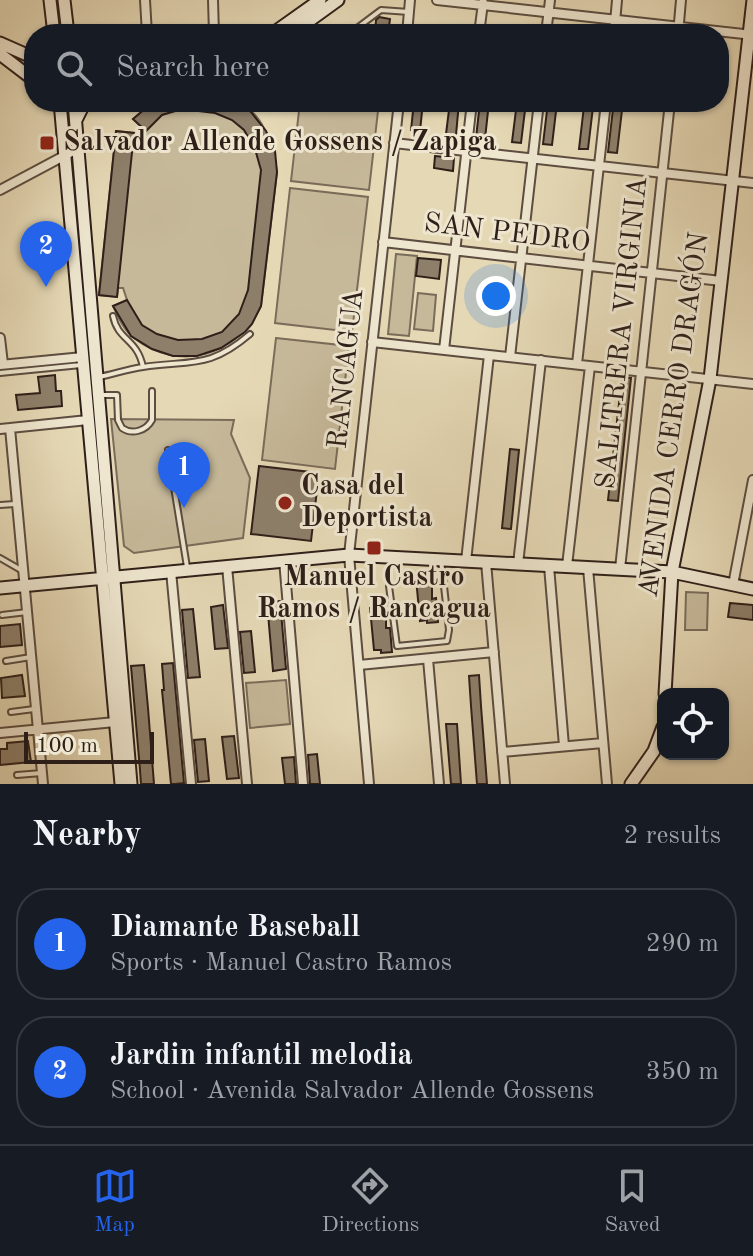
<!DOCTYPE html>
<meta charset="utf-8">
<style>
:root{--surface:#171b24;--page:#20242c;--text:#f1f3f6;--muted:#9ea1a6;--line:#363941;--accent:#2563eb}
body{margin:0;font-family:"Old Standard TT",serif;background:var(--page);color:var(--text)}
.controls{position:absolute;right:24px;bottom:24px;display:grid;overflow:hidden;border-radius:16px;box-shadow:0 2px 6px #0004}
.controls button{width:72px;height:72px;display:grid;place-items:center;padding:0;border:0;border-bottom:2px solid var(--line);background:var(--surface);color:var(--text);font:40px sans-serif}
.scale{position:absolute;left:24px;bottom:20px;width:130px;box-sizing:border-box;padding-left:8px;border:4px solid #2e1f19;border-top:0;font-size:22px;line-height:28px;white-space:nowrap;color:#2e1f19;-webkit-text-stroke:6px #eee6cf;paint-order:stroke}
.you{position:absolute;left:496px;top:296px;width:28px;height:28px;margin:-20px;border:6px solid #fff;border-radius:50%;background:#1a73e8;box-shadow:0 0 0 12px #1a73e833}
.badge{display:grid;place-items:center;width:52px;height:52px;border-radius:50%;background:var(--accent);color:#fff;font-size:26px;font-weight:700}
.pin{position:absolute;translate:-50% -66px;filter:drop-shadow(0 2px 4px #0008)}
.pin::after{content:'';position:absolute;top:42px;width:28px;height:24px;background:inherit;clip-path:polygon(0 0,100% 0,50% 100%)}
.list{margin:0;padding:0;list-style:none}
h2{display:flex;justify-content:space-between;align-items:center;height:104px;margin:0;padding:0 32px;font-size:34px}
h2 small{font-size:26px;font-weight:400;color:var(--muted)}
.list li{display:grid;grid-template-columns:52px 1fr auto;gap:24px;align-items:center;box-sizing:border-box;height:112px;margin:0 16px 16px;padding:0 16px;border:2px solid var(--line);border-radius:32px}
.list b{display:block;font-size:30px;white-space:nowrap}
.list p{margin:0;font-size:26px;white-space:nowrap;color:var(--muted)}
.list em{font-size:26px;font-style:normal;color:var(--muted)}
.icon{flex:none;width:44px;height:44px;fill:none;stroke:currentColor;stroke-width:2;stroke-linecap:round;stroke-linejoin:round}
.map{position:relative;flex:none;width:753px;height:784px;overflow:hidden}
.search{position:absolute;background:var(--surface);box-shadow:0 2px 6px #0004;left:24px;right:24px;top:24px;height:88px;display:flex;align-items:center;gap:20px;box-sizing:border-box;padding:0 28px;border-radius:32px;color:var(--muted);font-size:30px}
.sheet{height:360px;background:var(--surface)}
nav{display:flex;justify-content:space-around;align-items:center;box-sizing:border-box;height:112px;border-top:2px solid var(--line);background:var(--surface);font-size:22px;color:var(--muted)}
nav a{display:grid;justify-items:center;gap:4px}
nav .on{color:var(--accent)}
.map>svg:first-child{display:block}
.green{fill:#c6b99a;stroke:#7a6c5a;stroke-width:2}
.building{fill:#8d7f6a;stroke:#2e1f19;stroke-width:2}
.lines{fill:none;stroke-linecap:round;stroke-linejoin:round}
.lane-casing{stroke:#5c4d40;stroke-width:8}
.street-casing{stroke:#5c4d40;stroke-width:12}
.secondary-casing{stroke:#2e1f19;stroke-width:15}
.lane{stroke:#eee6cf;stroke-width:4}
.street{stroke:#eee6cf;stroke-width:8}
.secondary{stroke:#eee6cf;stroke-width:11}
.poi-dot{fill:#8f2418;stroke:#eee6cf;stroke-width:3}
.labels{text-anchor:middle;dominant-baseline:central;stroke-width:6;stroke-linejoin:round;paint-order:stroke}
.poi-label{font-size:28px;font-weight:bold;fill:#2e1f19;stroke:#eee6cf;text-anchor:start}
.street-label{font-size:28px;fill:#2e1f19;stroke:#eee6cf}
</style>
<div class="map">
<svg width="753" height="784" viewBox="0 0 753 784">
<rect width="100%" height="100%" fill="#e5d8b5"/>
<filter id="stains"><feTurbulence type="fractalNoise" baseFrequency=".0025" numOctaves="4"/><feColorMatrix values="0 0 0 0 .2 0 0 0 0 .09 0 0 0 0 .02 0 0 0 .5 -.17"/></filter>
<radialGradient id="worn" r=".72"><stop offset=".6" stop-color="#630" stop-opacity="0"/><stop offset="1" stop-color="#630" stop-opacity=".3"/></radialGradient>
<path class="green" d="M 153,102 C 175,102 212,98 234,102 C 262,108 274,147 277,172 L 261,306 C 237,356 179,373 134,338 C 124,331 118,317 113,306 L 127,300 L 123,288 L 118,288 L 117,297 L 99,295 L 116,131 L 134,133 L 134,137 L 141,138 L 146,131 L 133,119 Z
M 300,102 L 379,102 L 369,190 L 291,181 Z
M 290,188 L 368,197 L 352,332 L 275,323 Z
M 396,254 L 417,256 L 409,336 L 388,334 Z
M 418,293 L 436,295 L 433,331 L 414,329 Z
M 276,338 L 349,346 L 335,469 L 262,460 Z
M 111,419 L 234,420 L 231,434 L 250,478 L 243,538 L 134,553 L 124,546 Z
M 686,592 L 708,593 L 707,630 L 685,630 Z
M 286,680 L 290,724 L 250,728 L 246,683 Z"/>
<path class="building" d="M 379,17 L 390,19 L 388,34 L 375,34 L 376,20 Z
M 153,102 L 235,102 L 251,112 L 266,131 L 275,151 L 277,172 L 261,306 L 252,324 L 245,332 L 221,348 L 197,356 L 173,356 L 152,349 L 131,336 L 113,306 L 127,300 L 142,325 L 157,334 L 178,340 L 202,339 L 222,332 L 239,314 L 248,290 L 261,170 L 255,149 L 244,130 L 232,120 L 215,113 L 182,109 L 162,115 L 146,131 L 133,119 Z
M 414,102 L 423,102 L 420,131 L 411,130 Z
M 450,102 L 459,102 L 456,135 L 446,134 Z
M 480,102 L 489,102 L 485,139 L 476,138 Z
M 517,102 L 526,102 L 521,143 L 512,142 Z
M 548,102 L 557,103 L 552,145 L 543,144 Z
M 584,106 L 593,107 L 588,149 L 579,149 Z
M 613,109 L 622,110 L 617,153 L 608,152 Z
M 116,131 L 134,133 L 117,297 L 99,295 Z
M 435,156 L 454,158 L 453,171 L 434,168 Z
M 418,258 L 441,260 L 439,279 L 416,276 Z
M 55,375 L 56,391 L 61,391 L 62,406 L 18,410 L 16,395 L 40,393 L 38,377 Z
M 622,377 L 631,378 L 618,501 L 608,500 Z
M 510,449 L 519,450 L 511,529 L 502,528 Z
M 259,466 L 319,473 L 311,541 L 251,534 Z
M 432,573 L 432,599 L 436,598 L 438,622 L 427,623 L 427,620 L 420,621 L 416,578 L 422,577 L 422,574 Z
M 280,601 L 286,669 L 273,671 L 267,602 Z
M 386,603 L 386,628 L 390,628 L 392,652 L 381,653 L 381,650 L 374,650 L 370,608 Z
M 730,603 L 753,605 L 753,620 L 728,617 Z
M 223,605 L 228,648 L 215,649 L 211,607 Z
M 193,609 L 200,677 L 188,678 L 182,610 Z
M 20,624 L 22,645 L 0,647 L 0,626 Z
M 251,631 L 255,672 L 244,673 L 240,632 Z
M 173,663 L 184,783 L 175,784 L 171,784 L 162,690 L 164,690 L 162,664 Z
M 144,665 L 148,708 L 154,784 L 141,784 L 140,770 L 131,666 Z
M 22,675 L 25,696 L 2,698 L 1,678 Z
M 479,675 L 481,706 L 487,784 L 477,784 L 471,706 L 469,676 Z
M 446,724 L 457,724 L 461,784 L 451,784 Z
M 234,736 L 239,778 L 227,779 L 222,737 Z
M 205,739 L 209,781 L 198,782 L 194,740 Z
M 28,741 L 31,762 L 0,765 L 0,749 L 7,749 L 7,743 Z
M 317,754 L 320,784 L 310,784 L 308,755 Z
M 294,757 L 296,784 L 285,784 L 282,758 Z"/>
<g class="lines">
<defs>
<path id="lane" d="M 349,34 L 381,10 L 409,12
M 113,316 C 118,341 137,338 143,367
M 0,373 L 81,365
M 99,377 C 114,374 128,369 143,367 C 192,360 209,369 250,334
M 99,395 L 117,395 L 118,420 L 122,428 C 132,435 146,431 152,420 L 152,391
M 168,450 L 187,567
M 0,505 L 15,504
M 0,558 L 21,570
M 389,586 L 397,646 L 447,641 L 449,630 L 441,560
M 2,615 L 27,612
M 6,661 L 31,657
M 11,712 L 34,709
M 17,775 L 42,773"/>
<path id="street" d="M 145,0 L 147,34
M 213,0 L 214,34
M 437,0 L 753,35
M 407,34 L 410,0
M 479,34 L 483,3
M 546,34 L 550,0
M 614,34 L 617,0
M 678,34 L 681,0
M 394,143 L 753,183
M 0,190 L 77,149
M 383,242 L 721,281
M 0,338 L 3,364
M 372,342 L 753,384
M 444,350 L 472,102
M 510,357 L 539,102
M 577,364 L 606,102
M 0,365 L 83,357
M 10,428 L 43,784
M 0,429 L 88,420
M 284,560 L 303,784
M 466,561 L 489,355
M 486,562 L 505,784
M 518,564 L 541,360
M 227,566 L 247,784
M 549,566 L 564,746
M 567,566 L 590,366
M 588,568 L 607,784
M 620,569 L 670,102
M 171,571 L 191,784
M 733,585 L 753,480
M 428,659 L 439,784
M 359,665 L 494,652
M 0,733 L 115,722
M 502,752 L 603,743
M 369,784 L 349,555 L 399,102"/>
<path id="secondary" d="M 50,0 L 54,34
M 64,0 L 68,34
M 272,34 L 320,0
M 291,34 L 338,0
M 0,43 L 34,58
M 0,54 L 34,80
M 60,102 L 121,784
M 74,102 L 131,784
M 76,120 L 85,102
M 0,588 L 349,555 L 672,572 L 753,589
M 665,694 L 672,572 L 710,379 L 753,0
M 631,784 L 654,751 L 663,727"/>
</defs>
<use href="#lane" class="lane-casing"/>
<use href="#street" class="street-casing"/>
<use href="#secondary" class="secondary-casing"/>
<use href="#lane" class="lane"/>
<use href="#street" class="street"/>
<use href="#secondary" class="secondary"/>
</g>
<g class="poi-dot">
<rect x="39" y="135" width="16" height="16" rx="4"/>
<circle cx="285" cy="503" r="8"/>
<rect x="366" y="540" width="16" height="16" rx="4"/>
</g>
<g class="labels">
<g class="poi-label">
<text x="63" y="143">Salvador Allende Gossens / Zapiga</text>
<text x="301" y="487">Casa del<tspan x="301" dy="32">Deportista</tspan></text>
<text x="374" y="578" text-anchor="middle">Manuel Castro<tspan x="374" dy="32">Ramos / Rancagua</tspan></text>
</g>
<g class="street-label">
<text transform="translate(507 234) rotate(7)">SAN PEDRO</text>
<text transform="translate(623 333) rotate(-84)">SALITRERA VIRGINIA</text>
<text transform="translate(347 369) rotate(-84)">RANCAGUA</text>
<text transform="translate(675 415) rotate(-82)">AVENIDA CERRO DRAGÓN</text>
</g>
</g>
<rect width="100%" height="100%" filter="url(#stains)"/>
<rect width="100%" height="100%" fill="url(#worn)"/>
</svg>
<div class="controls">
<button><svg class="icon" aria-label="locate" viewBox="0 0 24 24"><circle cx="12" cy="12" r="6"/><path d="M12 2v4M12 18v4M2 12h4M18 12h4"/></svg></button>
</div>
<div class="scale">100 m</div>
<div class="you"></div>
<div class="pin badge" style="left:184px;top:508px">1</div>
<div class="pin badge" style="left:46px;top:287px">2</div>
<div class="search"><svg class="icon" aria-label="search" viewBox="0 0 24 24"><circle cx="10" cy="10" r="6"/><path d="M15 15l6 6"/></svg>Search here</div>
</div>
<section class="sheet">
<h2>Nearby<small>2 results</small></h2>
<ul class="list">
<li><span class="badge">1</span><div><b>Diamante Baseball</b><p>Sports · Manuel Castro Ramos</p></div><em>290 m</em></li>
<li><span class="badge">2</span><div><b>Jardin infantil melodia</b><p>School · Avenida Salvador Allende Gossens</p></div><em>350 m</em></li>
</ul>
</section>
<nav>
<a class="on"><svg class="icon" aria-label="map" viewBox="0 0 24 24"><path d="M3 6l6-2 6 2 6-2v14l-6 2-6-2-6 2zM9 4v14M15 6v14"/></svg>Map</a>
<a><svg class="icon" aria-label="directions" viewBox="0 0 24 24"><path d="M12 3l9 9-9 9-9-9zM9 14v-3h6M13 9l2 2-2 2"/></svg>Directions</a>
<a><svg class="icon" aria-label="saved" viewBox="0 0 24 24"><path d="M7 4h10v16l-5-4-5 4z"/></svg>Saved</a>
</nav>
